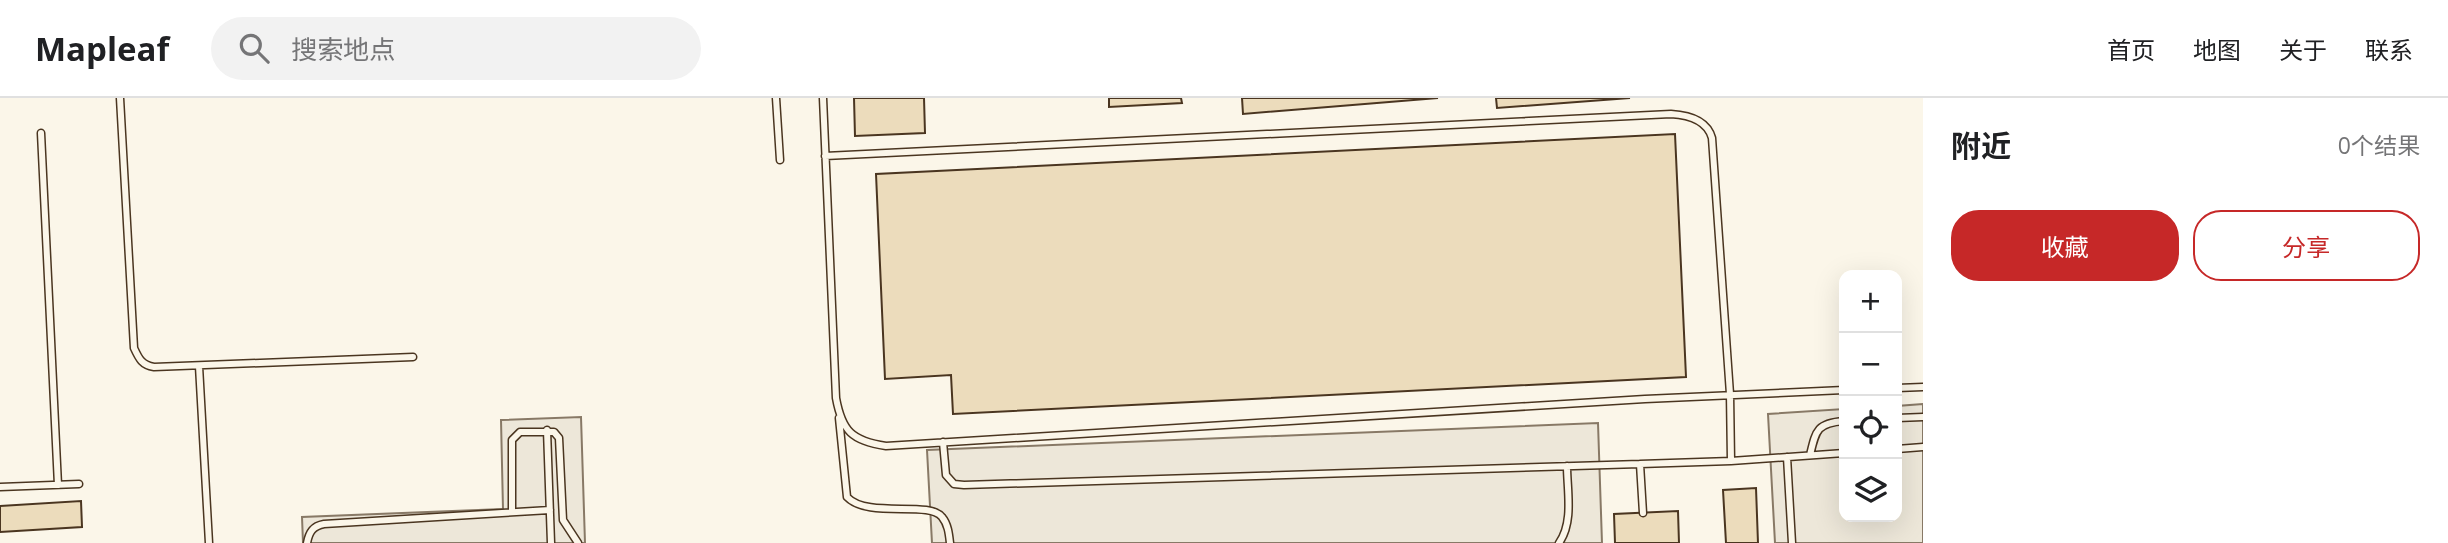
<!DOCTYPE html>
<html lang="zh">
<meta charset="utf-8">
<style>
:root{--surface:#fff;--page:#f2f2f2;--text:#202124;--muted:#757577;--line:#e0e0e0;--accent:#c62828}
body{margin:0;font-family:"Open Sans","Noto Sans SC",sans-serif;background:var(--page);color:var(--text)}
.controls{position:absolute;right:21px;bottom:21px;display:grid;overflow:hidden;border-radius:14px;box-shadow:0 7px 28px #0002}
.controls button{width:63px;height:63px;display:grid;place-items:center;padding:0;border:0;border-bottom:2px solid var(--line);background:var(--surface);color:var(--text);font:35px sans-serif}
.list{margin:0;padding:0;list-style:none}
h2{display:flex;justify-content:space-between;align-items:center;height:91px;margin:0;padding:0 28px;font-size:30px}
h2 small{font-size:23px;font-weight:400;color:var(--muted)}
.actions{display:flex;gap:14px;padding:21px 28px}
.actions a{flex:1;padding:16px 0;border:2px solid var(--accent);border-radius:28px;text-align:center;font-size:24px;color:var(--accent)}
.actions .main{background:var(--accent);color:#fff}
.icon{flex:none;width:38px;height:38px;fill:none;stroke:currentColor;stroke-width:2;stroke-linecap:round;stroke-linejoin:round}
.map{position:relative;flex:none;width:1923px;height:445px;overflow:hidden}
header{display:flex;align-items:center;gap:42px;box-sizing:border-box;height:98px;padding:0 35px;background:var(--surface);border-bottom:2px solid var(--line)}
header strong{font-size:33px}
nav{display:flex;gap:38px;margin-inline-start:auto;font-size:24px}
.search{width:490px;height:63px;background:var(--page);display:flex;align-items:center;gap:18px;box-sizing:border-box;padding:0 24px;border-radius:38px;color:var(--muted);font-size:26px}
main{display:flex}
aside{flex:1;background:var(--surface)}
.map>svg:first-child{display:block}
.parking{fill:#ede7d9;stroke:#887966;stroke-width:2}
.building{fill:#ecdcbc;stroke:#4a3520;stroke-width:2}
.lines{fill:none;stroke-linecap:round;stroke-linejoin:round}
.service-casing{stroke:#4a3520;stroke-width:9}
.service{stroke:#fbf6e9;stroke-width:6}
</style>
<header>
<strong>Mapleaf</strong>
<div class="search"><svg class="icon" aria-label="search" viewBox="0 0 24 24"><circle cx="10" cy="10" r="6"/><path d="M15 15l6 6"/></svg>搜索地点</div>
<nav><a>首页</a><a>地图</a><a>关于</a><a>联系</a></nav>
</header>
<main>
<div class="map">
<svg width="1923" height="445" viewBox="0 0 1923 445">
<rect width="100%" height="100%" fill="#fbf6e9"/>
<path class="parking" d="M 1923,306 L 1923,445 L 1775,445 L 1768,316 L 1844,311 L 1844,419 L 1897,419 L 1897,308 Z
M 581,319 L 585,445 L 303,445 L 302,419 L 503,411 L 501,322 Z
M 1598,325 L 1602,445 L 932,445 L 927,352 Z"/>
<path class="building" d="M 854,0 L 924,0 L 925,35 L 855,38 Z
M 1109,0 L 1181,0 L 1182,5 L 1109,9 Z
M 1242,0 L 1438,0 L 1243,16 Z
M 1496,0 L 1630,0 L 1497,10 Z
M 1675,36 L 1686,279 L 953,316 L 951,277 L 885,281 L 876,76 Z
M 1756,390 L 1758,445 L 1726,445 L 1723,392 Z
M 81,403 L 82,429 L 0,434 L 0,408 Z
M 1678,413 L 1679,445 L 1615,445 L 1614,416 Z"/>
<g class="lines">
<defs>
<path id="service" d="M 120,0 L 134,250 C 139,261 142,267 154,269 L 413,259
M 776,0 L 780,62
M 823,0 L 836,300 C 842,333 852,343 886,348 L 1645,301 L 1844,292
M 41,35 L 58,387
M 825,58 L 1671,16 C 1688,17 1707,22 1712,40 L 1730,296 L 1731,363 L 1640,366 L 1643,415
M 199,268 L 209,445
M 1897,290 L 1923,289
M 839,320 L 847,399 C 868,421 929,402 942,419 C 948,426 949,436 950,445
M 1897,320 L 1923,319
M 547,332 L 551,445
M 943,344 L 946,377 L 954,386 L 964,387 L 1640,366
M 1897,351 L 1923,349
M 1810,357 C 1816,332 1817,325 1844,323
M 1787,359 L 1792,445
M 1731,363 L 1844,355
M 0,389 L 79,386
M 512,414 L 512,342 L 520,334 L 554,334 L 559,340 L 563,422 L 578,445
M 307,445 C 309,434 313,428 324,426 L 550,412
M 1559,445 C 1574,424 1567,392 1567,368"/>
</defs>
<use href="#service" class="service-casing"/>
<use href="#service" class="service"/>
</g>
</svg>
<div class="controls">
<button>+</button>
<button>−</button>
<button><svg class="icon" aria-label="locate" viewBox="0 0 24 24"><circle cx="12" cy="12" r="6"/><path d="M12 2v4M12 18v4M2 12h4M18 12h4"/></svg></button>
<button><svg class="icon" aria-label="layers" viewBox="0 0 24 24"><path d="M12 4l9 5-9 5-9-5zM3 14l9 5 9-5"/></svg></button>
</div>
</div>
<aside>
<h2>附近<small>0个结果</small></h2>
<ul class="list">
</ul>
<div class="actions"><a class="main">收藏</a><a>分享</a></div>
</aside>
</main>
